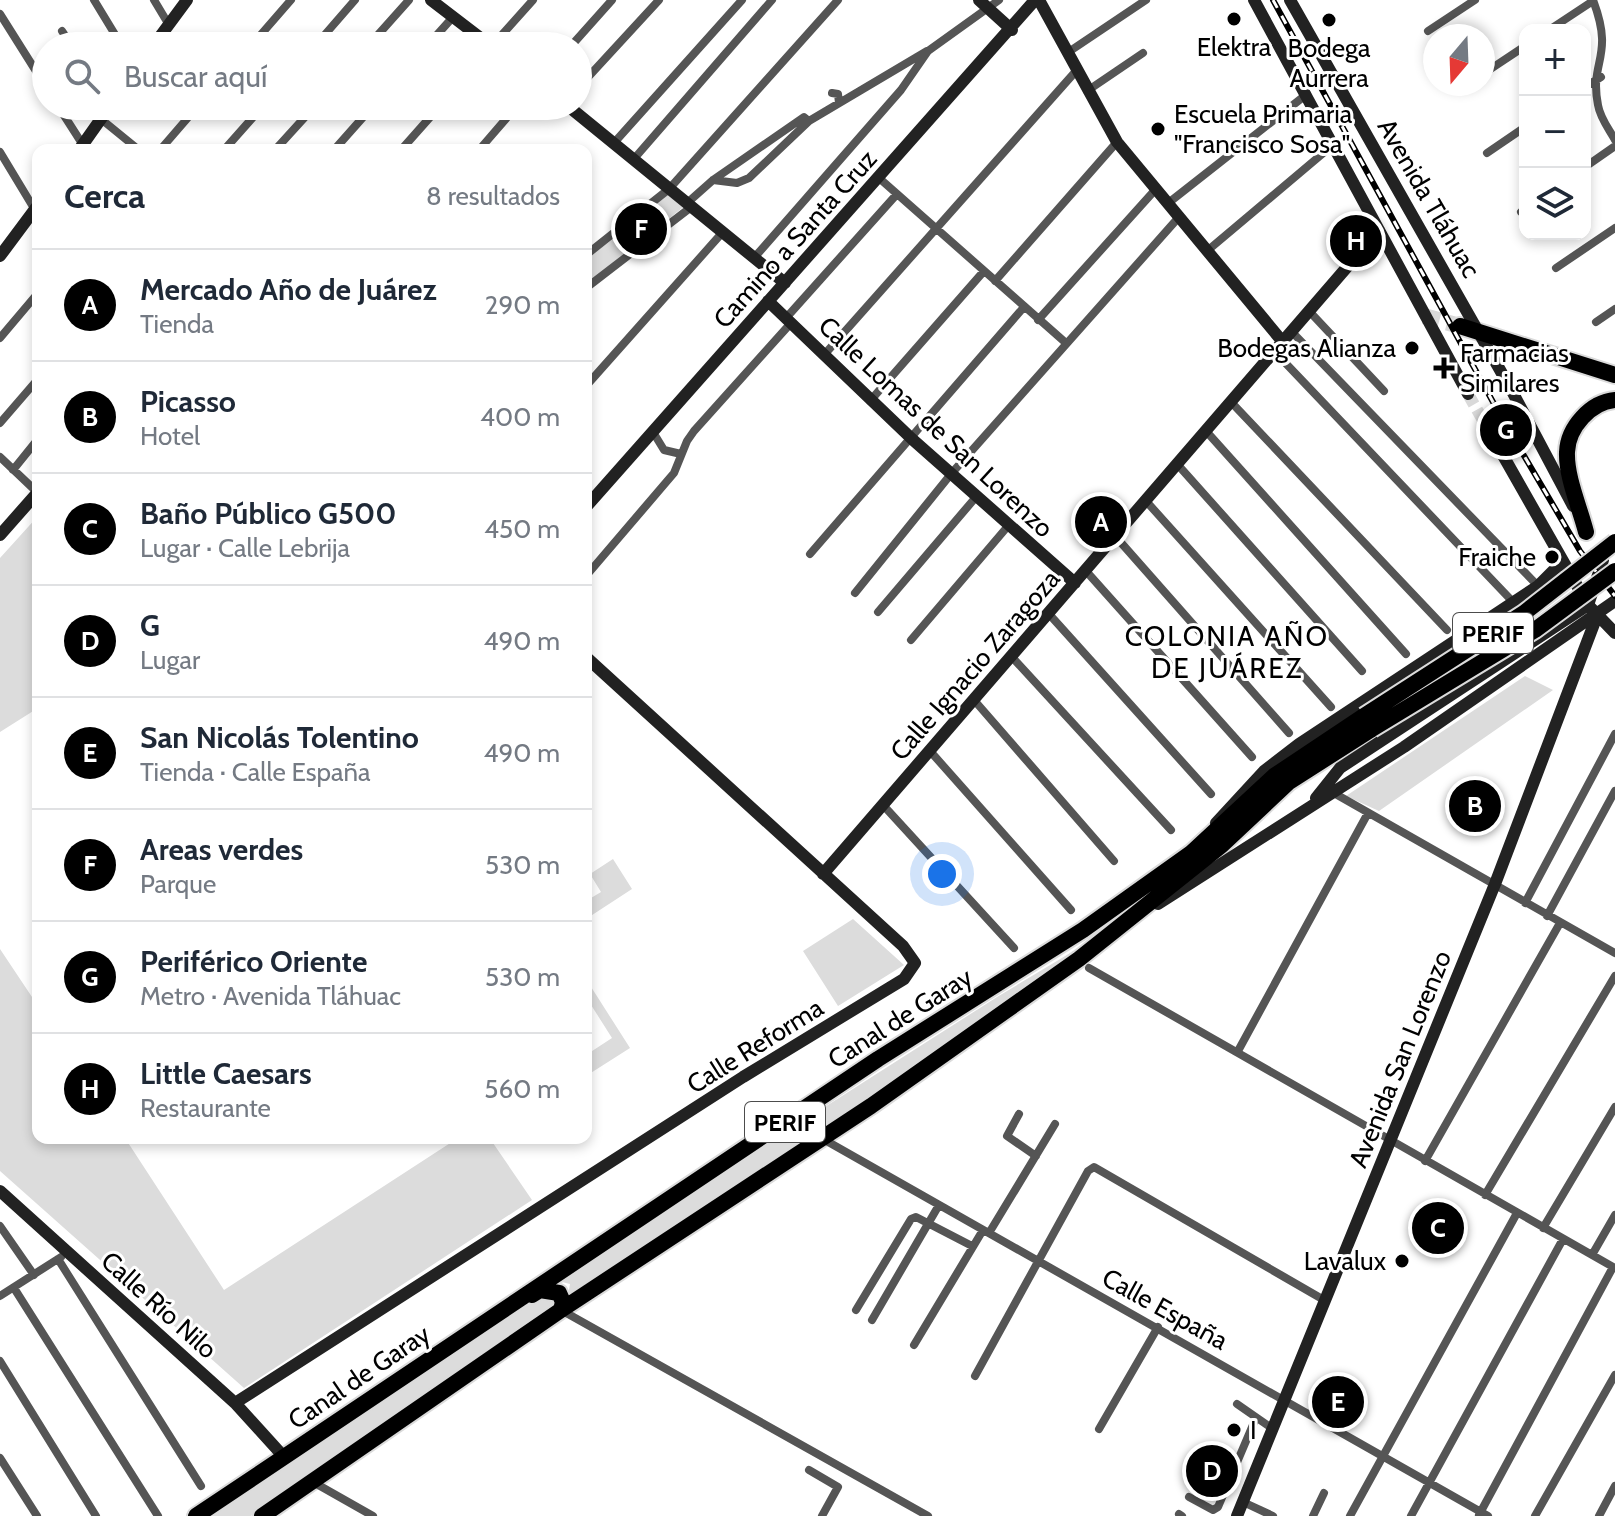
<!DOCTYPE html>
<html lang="es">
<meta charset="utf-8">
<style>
:root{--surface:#fff;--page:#f6f6f7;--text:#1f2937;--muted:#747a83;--line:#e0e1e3;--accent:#000}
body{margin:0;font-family:Cabin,sans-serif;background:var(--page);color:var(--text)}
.controls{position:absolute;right:24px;top:24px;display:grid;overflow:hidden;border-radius:16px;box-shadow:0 4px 12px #0003}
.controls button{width:72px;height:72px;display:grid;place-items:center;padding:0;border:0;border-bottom:2px solid var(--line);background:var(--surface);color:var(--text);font:40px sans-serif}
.compass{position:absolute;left:1423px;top:24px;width:72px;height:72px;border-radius:50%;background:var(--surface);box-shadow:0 4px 12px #0003;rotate:199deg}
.you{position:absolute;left:942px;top:874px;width:28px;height:28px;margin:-20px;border:6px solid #fff;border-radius:50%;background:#1a73e8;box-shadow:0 0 0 12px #1a73e833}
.badge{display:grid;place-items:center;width:52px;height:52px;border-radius:50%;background:var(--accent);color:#fff;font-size:26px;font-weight:700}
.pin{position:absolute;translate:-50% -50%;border:4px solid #fff;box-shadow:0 2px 8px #0006}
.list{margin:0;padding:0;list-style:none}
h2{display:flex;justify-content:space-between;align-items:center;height:104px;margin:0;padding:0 32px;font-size:34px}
h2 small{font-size:26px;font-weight:400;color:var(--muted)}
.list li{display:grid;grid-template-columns:52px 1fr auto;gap:24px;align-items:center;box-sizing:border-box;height:112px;padding:0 32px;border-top:2px solid var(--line)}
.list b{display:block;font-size:30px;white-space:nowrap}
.list p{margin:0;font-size:26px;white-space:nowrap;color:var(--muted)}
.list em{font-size:26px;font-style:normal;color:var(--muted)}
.icon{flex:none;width:44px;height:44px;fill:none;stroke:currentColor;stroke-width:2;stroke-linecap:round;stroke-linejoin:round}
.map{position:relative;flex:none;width:1615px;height:1516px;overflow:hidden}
.search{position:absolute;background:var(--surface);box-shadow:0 4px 12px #0003;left:32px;top:32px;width:560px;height:88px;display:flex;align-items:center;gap:20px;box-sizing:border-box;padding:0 28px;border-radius:44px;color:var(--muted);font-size:30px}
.panel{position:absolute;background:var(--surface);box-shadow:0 4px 12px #0003;left:32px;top:144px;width:560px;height:1000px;border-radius:16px}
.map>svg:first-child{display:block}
.green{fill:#dcdcdc}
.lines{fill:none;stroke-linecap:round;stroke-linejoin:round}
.secondary-tunnel{stroke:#d9d9d9;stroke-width:12;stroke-dasharray:12 6;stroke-linecap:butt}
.highway-tunnel{stroke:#d9d9d9;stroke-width:16;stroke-dasharray:16 8;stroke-linecap:butt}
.highway-casing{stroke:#dbdbdb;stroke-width:20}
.street{stroke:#555;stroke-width:8}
.secondary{stroke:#222;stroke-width:12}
.highway{stroke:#000;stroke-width:16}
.rail-casing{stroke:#000;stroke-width:6}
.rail{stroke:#fff;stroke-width:3;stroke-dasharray:9;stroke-linecap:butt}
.highway-bridge-casing{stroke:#dbdbdb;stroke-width:20;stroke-linecap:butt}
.highway-bridge{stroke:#000;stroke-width:16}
.poi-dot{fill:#000;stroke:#fff;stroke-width:3}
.labels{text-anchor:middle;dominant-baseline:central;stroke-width:6;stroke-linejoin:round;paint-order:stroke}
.shield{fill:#fff;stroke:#4c4c4c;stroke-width:2}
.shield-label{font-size:24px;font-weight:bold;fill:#000}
.poi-label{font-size:26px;fill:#000;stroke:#fff;text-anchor:start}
.street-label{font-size:26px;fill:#000;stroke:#fff}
.neighbourhood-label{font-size:28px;letter-spacing:2px;fill:#000;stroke:#fff}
</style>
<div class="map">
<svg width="1615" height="1516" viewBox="0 0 1615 1516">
<rect width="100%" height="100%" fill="#fff"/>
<path class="green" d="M 667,190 L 686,205 L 586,285 L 586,259 L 647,214 Z
M 38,516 L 38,708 L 0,732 L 0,558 Z
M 1525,676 L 1553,690 L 1379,811 L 1346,796 Z
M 613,859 L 632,889 L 586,919 L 586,901 L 601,892 L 590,874 Z
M 853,919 L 904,965 L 838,1006 L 803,951 Z
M 1087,943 L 1002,1006 L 567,1301 L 570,1284 L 554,1280 L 997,997 Z
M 0,949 L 38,1006 L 38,1138 L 125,1138 L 224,1290 L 458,1138 L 499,1138 L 493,1143 L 532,1200 L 244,1388 L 0,1171 Z
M 586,979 L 630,1048 L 586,1076 L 586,1055 L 612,1038 L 586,997 Z
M 549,1294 L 555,1297 L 556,1306 L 251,1516 L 210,1516 L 478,1332 Z"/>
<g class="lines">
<path class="secondary-tunnel" d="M 1468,394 L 1488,429"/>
<path class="highway-tunnel" d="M 1424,316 L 1460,326"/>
<defs>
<path id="highway" d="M 1460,326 L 1615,375
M 1586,532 C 1580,508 1566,477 1567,452 C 1568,427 1591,402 1615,400
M 532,1295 L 540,1290 L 559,1293 L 563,1302 L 561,1310
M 196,1516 L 878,1059 L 1083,930 L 1191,853 L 1274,776 L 1364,716
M 262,1516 L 561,1310 L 871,1106 L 1079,959 L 1222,845 L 1289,782 L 1372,729"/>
</defs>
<use href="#highway" class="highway-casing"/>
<path class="street" d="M 94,0 L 122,46
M 154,0 L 169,25
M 1593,0 C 1615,58 1589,60 1598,105 C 1600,118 1609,129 1615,140
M 0,14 L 46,87
M 1549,30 L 1593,1
M 62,31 L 72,46
M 1428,31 L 1475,0
M 251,46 L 291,0
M 315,46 L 355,0
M 368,46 L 409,0
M 427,46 L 453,17
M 492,46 L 533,0
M 571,46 L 612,0
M 1067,53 L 1146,0
M 1483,74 L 1525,46
M 1465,86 L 1469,84
M 1585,87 L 1601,77
M 578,88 L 659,0
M 1087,91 L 1143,53
M 832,93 L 838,94 L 839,103
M 58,106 L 83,145
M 101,119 L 139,150
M 613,144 L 742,0
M 160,150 L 198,106
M 224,150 L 263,106
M 275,150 L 315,106
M 334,150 L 373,106
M 401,150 L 440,106
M 479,150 L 517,106
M 0,152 L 35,210
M 1487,153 L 1525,127
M 633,160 L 772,0
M 1585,167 L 1615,146
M 879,178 L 1066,343
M 713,180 L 737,183 L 749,178 L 809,121 L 927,51
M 686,204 L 713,180 L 804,117 L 809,121
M 1167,204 L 1307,94
M 1521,212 L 1525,209
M 1207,251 L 1334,144
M 586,255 L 669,189 L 838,0
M 754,258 L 901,90 L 928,51 L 999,0
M 1556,268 L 1615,228
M 995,281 L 1117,142
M 586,288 L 690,208
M 1309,311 L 1384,391
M 786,318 L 897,194
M 1038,320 L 1155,190
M 1596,322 L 1615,309
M 1292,332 L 1538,586
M 0,338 L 38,293
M 1274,351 L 1514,603
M 824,355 L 1076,71
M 586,386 L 722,233
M 870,401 L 984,271
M 1231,402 L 1447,630
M 0,423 L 38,379
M 1206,431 L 1406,654
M 653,432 L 664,450 L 681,454
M 0,457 L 38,493
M 1178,465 L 1362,671
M 13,470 L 38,439
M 1146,501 L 1331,707
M 1116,537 L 1289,733
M 810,554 L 1024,307
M 1086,571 L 1252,757
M 586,576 L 674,473 L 687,441 L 694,431 L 791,323
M 855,593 L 951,474 L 1179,217
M 878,612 L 976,497
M 1049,614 L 1211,794
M 911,640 L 1008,526
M 1011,656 L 1171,830
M 974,700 L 1114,861
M 930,751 L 1071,910
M 1332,792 L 1615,953
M 883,805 L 1014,948
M 1525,903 L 1615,734
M 1547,916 L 1615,791
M 1089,968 L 1615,1268
M 1238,1051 L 1368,813
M 1019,1114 L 1007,1136 L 1036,1156
M 823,1139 L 1488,1516
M 1425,1161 L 1560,923
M 1485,1195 L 1615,976
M 0,1226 L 34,1275
M 1543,1228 L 1615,1107
M 989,1233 L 1055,1124
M 1592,1255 L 1615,1215
M 58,1259 L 201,1486
M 14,1288 L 158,1516
M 0,1296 L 61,1257
M 561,1310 L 928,1516
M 856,1310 L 911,1219 L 916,1217 L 972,1246
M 872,1320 L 939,1205
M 914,1345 L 983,1230
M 0,1361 L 96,1516
M 975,1376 L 1088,1171 L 1094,1167 L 1324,1300
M 1237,1404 L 1273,1429
M 1099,1429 L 1158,1327
M 0,1458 L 37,1516
M 809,1470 L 838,1487 L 822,1516
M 313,1482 L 373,1516
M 1189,1497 L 1213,1510 L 1218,1507 L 1255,1420
M 1243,1502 L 1273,1516
M 1179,1514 L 1182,1516
M 1479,1515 L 1613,1267
M 1313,1516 L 1324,1493
M 1350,1516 L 1517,1213
M 1411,1516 L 1563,1239
M 1535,1516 L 1615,1375
M 1599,1516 L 1615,1486"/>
<path class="secondary" d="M 431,0 L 491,46
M 979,0 L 1012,30
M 1039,0 L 1117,142 L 1282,341
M 1254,0 L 1468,394
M 1290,0 L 1504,377
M 153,46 L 187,0
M 568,106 L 785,283
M 79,150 L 110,106
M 0,256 L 38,205
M 768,301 L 912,439 L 1075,583
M 1513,393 L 1573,506
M 1488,429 L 1588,605 L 1615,633
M 586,507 L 1035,0
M 0,535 L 38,492
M 1316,798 L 1340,768 L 1588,605 L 1603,560
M 1216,823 L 1264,771 L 1299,744 L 1538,586 L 1562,562
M 823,874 L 1379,230
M 1158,904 L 1404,747 L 1615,601
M 0,1191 L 235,1403 L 284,1457
M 235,1403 L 743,1077 L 904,979 L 915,963 L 903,946 L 586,657
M 1237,1516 L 1495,884 L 1597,616"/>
<use href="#highway" class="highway"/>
<defs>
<path id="rail" d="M 1273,0 L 1499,413 L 1580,551 L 1615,596"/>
</defs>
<use href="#rail" class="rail-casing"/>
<use href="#rail" class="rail"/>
<defs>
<path id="highway-bridge" d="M 1364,716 L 1524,613 L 1615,542
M 1372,729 L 1535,630 L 1615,571"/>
</defs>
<use href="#highway-bridge" class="highway-bridge-casing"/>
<use href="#highway-bridge" class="highway-bridge"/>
</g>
<g class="poi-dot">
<circle cx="1234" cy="19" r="8"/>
<circle cx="1329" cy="20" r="8"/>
<circle cx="1158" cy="129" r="8"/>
<circle cx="1412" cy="348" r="8"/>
<path d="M1440 356h8v8h8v8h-8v8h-8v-8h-8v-8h8z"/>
<circle cx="1552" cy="557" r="8"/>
<circle cx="1402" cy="1261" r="8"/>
<circle cx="1234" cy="1430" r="8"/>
</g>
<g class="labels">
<g class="shield">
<rect x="1453" y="613" width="80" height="40" rx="6"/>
<rect x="745" y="1102" width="80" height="40" rx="6"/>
</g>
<g class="shield-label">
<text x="1493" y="633">PERIF</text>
<text x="785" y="1122">PERIF</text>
</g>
<g class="poi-label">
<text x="1234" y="47" text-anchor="middle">Elektra</text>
<text x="1329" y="48" text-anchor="middle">Bodega<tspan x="1329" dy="30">Aurrera</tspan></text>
<text x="1174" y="114">Escuela Primaria<tspan x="1174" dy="30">"Francisco Sosa"</tspan></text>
<text x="1396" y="348" text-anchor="end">Bodegas Alianza</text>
<text x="1460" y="353">Farmacias<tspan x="1460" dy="30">Similares</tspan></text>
<text x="1536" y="557" text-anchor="end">Fraiche</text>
<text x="1386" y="1261" text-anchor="end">Lavalux</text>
<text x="1250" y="1430">I</text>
</g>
<g class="street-label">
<text transform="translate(1429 198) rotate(60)">Avenida Tláhuac</text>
<text transform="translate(795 239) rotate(-48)">Camino a Santa Cruz</text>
<text transform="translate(936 427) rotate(43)">Calle Lomas de San Lorenzo</text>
<text transform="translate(975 665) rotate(-49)">Calle Ignacio Zaragoza</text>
<text transform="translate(900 1018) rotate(-32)">Canal de Garay</text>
<text transform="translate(755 1046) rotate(-32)">Calle Reforma</text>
<text transform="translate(1400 1059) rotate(-68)">Avenida San Lorenzo</text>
<text transform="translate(159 1305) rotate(42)">Calle Río Nilo</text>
<text transform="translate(1165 1309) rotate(29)">Calle España</text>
<text transform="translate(359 1377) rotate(-34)">Canal de Garay</text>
</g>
<g class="neighbourhood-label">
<text x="1227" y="636">COLONIA AÑO<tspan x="1227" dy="32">DE JUÁREZ</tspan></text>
</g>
</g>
</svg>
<div class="controls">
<button>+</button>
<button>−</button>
<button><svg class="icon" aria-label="layers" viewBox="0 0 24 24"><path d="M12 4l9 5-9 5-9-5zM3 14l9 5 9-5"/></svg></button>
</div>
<svg class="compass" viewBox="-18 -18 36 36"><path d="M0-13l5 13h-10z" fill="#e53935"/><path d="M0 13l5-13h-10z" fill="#747a83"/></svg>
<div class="you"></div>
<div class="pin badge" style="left:1101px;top:522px">A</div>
<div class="pin badge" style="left:1475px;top:806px">B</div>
<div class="pin badge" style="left:1438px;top:1228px">C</div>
<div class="pin badge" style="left:1212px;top:1471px">D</div>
<div class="pin badge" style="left:1338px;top:1402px">E</div>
<div class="pin badge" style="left:641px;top:229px">F</div>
<div class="pin badge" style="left:1506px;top:430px">G</div>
<div class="pin badge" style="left:1356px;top:241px">H</div>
<div class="search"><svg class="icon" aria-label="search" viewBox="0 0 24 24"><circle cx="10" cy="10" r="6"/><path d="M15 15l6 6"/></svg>Buscar aquí</div>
<section class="panel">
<h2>Cerca<small>8 resultados</small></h2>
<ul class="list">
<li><span class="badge">A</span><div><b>Mercado Año de Juárez</b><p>Tienda</p></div><em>290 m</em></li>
<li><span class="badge">B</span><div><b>Picasso</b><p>Hotel</p></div><em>400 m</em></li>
<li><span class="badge">C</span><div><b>Baño Público G500</b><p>Lugar · Calle Lebrija</p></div><em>450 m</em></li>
<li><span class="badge">D</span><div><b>G</b><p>Lugar</p></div><em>490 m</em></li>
<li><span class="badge">E</span><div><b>San Nicolás Tolentino</b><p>Tienda · Calle España</p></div><em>490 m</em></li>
<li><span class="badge">F</span><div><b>Areas verdes</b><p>Parque</p></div><em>530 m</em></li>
<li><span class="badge">G</span><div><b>Periférico Oriente</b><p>Metro · Avenida Tláhuac</p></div><em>530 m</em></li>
<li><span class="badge">H</span><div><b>Little Caesars</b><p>Restaurante</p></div><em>560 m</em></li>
</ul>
</section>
</div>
